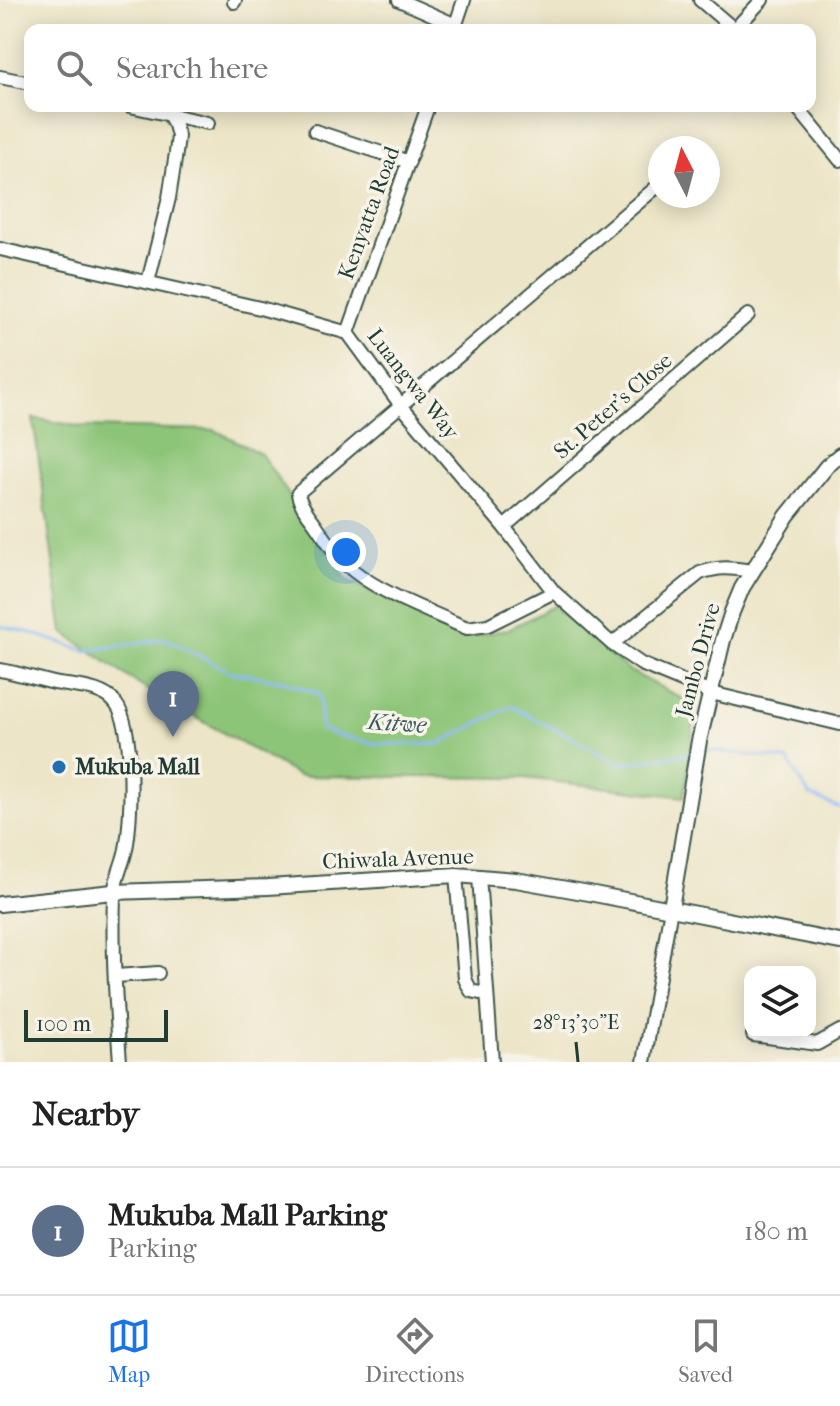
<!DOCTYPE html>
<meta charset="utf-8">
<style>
:root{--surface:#fff;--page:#f2f2f2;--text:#222;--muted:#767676;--line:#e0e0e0;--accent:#1a73e8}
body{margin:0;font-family:"IM FELL French Canon",serif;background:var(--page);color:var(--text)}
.controls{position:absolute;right:24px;bottom:24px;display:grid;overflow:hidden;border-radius:16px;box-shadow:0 4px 20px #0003}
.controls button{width:72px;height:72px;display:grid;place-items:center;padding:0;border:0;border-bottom:2px solid var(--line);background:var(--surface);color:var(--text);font:40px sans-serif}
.compass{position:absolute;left:648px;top:136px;width:72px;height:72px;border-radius:50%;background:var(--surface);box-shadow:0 4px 20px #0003;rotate:354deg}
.scale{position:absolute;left:24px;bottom:20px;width:144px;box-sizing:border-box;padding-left:8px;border:4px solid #1f3d34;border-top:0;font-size:22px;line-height:28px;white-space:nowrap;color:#1f3d34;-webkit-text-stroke:6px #f7f3e8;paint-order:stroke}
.you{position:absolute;left:346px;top:552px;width:28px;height:28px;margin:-20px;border:6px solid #fff;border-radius:50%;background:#1a73e8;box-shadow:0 0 0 12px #1a73e833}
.badge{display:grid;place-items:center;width:52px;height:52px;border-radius:50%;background:var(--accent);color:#fff;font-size:26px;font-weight:700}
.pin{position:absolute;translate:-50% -66px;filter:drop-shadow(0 2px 4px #0008)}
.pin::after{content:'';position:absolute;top:42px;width:28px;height:24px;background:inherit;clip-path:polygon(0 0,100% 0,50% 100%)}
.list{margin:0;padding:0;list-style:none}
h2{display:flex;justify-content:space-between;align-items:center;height:104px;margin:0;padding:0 32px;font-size:34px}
h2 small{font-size:26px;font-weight:400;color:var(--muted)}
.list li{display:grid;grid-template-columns:52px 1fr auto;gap:24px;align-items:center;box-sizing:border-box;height:128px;padding:0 32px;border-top:2px solid var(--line)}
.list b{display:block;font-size:30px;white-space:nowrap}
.list p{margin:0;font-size:26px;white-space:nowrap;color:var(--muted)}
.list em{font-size:26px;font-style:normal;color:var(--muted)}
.icon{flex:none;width:44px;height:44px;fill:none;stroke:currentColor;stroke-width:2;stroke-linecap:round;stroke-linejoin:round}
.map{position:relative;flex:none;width:840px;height:1062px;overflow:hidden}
.search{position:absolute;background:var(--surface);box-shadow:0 4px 20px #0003;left:24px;right:24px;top:24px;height:88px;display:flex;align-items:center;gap:20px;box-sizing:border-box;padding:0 28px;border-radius:16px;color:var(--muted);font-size:30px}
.sheet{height:232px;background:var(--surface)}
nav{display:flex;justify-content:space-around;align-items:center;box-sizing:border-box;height:112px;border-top:2px solid var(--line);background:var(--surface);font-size:22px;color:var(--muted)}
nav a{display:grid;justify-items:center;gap:4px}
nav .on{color:var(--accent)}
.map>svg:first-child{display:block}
.green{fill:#8dc578;stroke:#568156;stroke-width:2}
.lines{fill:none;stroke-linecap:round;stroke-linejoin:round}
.stream{stroke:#8ab9f5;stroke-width:3}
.minor-casing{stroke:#3e564a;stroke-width:16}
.major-casing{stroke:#3e564a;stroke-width:18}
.minor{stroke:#fff;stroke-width:12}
.major{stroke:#fff;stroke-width:14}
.ticks{fill:none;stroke:#1f3d34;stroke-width:3}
.poi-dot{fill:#1f6fb2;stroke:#f7f3e8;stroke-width:3}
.labels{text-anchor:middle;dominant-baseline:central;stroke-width:7;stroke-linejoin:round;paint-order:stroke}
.street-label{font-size:22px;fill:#1f3d34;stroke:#f7f3e8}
.poi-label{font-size:22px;font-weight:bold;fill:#1f3d34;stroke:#f7f3e8;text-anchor:start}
.water-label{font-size:24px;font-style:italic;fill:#3a5c64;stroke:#f7f3e8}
.ticks-label{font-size:20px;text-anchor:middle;fill:#1f3d34;stroke:#f7f3e8;stroke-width:7;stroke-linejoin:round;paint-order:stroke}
</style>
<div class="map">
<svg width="840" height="1062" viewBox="0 0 840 1062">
<rect width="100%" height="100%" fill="#f7f3e8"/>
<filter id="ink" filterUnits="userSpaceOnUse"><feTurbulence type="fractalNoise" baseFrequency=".0125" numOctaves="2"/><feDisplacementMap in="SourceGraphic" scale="16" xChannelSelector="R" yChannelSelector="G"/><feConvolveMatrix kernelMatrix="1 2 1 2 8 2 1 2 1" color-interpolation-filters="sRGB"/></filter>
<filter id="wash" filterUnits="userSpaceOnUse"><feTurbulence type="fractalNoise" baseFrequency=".006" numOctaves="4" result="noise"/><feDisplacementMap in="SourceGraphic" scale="32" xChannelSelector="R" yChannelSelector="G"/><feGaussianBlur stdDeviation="1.8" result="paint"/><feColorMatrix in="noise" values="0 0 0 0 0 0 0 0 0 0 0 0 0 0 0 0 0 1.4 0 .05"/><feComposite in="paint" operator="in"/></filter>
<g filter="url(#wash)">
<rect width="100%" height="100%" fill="#ece5c7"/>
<path class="green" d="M 33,418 L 82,427 L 215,430 L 261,454 L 347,580 L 470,637 L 509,629 L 554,606 L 628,670 L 685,700 L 695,713 L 684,797 L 525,778 L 299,776 L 141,686 L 63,632 Z"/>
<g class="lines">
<path class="stream" d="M 0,626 L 28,632 L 86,651 L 166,639 L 231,672 L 283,681 L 320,694 L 321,729 L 337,735 L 378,744 L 439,744 L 511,706 L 620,764 L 691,753
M 702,751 L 710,750 L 788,760 L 809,795 L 840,808"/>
</g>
</g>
<g filter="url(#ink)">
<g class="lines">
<defs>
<path id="minor" d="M 399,0 L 456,25
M 700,0 L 735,30
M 234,2 L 235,0
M 454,30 L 464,0
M 734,30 L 762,0
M 0,77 L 30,83
M 130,106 L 208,123
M 796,106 L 840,160
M 315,131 L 409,162
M 0,249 L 260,308 L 348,333 L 400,404 L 504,527 L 554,592 L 612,644 L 641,664 L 711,693 L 840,724
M 148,282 L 169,198 L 176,153 L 178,136 L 175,125 L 169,115
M 348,333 L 428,106
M 504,527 L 748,315
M 554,592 L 488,625 L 467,628 L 455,623 C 422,608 384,594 355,572 C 339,560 327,541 316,525 C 309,515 299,504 298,493 L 659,185
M 612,644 L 700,573 C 721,566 731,568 752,571
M 0,670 C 18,673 36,679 54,683 C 73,687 103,686 116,704 C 135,729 132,819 126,849 C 123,865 114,880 114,896 C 112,951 116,1007 120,1062
M 456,875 L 465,979 L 471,991 L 480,993 L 487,990
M 479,876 L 492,1062
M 116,976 L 158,973
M 753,1035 L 817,1044 L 840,1031
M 644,1062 L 671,908"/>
<path id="major" d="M 0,904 L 113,892 L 268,887 L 456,875 L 516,880 L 589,893 L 840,942
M 671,908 L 699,741 L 723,640 L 732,612 L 742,588 L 787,516 L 827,466 L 840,455"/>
</defs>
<use href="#minor" class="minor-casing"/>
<use href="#major" class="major-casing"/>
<use href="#minor" class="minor"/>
<use href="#major" class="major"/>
</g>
</g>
<path class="ticks" d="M 576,1042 L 578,1062"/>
<circle class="poi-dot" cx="59" cy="767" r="8"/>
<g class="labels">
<g class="street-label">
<text transform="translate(369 213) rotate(-70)">Kenyatta Road</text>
<text transform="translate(413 384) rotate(52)">Luangwa Way</text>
<text transform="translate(613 406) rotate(-41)">St. Peter's Close</text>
<text transform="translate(698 660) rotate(-75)">Jambo Drive</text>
<text transform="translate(398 859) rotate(-2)">Chiwala Avenue</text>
</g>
<g class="poi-label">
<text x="75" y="767">Mukuba Mall</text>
</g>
<g class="water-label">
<text transform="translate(397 723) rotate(4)">Kitwe</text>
</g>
</g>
<g class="ticks-label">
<text x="576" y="1029">28°13'30"E</text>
</g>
</svg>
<div class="controls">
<button><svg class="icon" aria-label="layers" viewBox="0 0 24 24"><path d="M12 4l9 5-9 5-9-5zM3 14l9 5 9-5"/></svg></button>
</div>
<svg class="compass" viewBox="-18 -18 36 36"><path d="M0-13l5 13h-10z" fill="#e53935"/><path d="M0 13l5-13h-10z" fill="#767676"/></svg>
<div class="scale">100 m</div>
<div class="you"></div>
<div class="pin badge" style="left:173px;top:737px;background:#5c6f8a">1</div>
<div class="search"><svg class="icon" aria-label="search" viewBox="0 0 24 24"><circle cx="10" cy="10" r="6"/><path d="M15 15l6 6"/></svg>Search here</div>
</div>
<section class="sheet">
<h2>Nearby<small></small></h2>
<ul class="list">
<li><span class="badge" style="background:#5c6f8a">1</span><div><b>Mukuba Mall Parking</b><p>Parking</p></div><em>180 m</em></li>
</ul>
</section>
<nav>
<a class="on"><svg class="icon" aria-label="map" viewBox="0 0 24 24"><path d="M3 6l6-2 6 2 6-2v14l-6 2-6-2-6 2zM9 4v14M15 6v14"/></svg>Map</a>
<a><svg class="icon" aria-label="directions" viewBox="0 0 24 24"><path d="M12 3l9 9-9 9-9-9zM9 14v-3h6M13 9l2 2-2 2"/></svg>Directions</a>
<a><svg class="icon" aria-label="saved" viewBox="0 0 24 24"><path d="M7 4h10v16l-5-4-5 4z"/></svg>Saved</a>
</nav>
